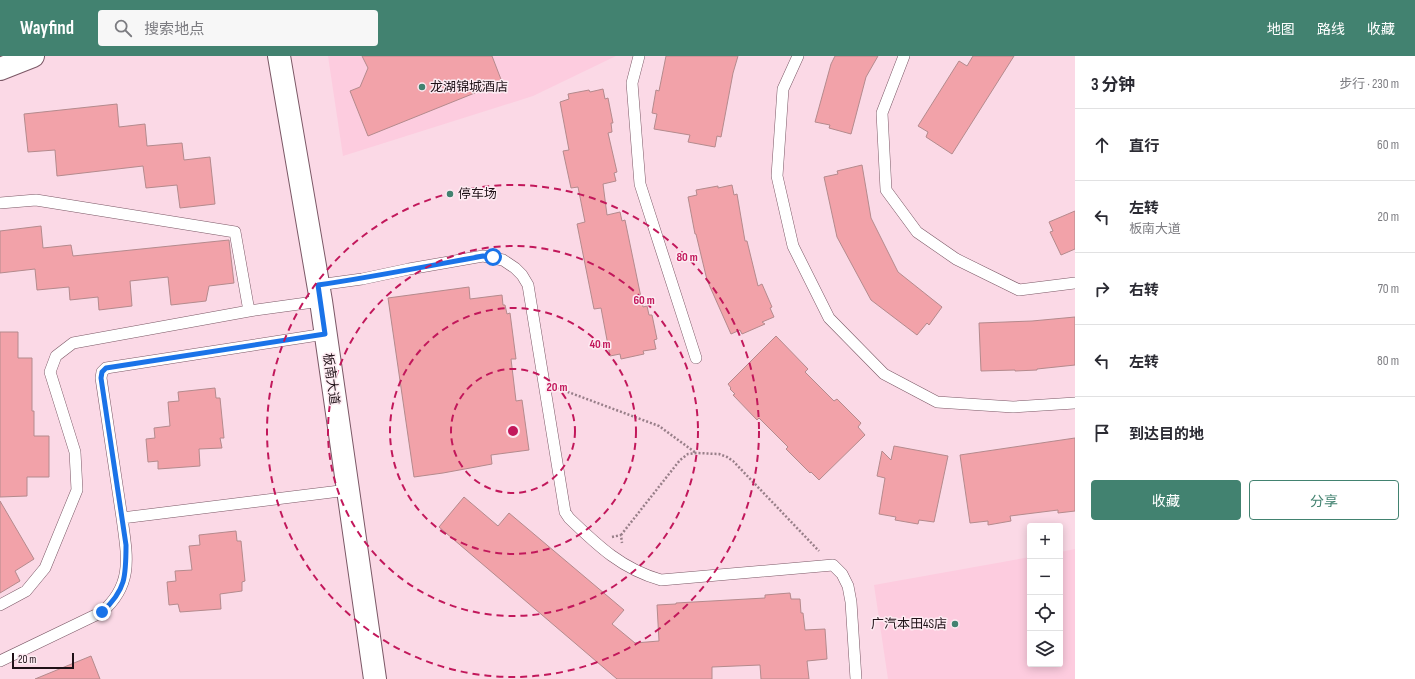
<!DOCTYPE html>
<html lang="zh">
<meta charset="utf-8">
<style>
:root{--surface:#fff;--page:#f7f7f7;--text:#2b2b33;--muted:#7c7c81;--line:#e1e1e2;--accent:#428270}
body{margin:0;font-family:"Sofia Sans Condensed","Noto Sans SC",sans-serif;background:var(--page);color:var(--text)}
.controls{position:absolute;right:12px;bottom:12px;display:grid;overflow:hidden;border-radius:4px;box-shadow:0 2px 10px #0003}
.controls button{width:36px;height:36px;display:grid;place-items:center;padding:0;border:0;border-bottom:1px solid var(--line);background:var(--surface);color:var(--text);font:20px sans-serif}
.scale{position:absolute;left:12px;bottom:10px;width:62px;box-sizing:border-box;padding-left:4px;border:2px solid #1f1117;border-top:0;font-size:11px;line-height:14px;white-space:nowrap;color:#1f1117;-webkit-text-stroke:3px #fdebf2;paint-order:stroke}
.stop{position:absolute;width:12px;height:12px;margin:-9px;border:3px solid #1a73e8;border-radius:50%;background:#fff}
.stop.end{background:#1a73e8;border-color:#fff;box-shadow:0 1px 4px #0008}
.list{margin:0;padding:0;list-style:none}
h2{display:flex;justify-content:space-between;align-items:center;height:52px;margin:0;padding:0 16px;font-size:17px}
h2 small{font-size:13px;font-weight:400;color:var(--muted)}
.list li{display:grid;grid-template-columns:26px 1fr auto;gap:12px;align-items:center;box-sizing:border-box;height:72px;padding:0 16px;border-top:1px solid var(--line)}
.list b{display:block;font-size:15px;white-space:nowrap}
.list p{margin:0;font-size:13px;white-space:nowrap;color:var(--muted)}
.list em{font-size:13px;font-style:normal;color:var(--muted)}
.actions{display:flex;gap:8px;padding:12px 16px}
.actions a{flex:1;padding:9px 0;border:1px solid var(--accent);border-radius:4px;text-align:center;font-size:14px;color:var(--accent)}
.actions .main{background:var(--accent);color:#fff}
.icon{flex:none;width:22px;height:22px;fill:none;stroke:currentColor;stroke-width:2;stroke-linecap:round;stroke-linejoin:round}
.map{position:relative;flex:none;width:1075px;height:623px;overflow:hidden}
header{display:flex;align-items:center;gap:24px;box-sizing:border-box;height:56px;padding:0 20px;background:var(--accent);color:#fff}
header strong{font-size:19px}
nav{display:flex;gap:22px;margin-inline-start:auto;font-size:14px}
.search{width:280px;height:36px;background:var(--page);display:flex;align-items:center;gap:10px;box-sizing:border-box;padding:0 14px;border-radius:4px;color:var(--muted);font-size:15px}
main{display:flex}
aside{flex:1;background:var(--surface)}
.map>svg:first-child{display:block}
.built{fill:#fdccdf}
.building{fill:#f2a2a9;stroke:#b48a8d}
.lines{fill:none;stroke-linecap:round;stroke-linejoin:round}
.lane-casing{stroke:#7b5866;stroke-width:12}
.secondary-casing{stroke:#7b5866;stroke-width:24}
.path{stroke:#987f89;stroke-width:2.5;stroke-dasharray:2 2;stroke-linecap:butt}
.lane{stroke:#fff;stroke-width:11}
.secondary{stroke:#fff;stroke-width:22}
.route{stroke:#1a73e8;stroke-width:5}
.ring{fill:none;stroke:#c2185b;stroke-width:2;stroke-dasharray:7 5}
.poi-dot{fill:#428270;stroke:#fdebf2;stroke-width:1.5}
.labels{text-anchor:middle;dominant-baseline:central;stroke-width:3;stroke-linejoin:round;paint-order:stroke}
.poi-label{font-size:13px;fill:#1f1117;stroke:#fdebf2;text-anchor:start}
.street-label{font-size:13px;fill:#1f1117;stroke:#fdebf2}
.centre{fill:#c2185b;stroke:#fdebf2;stroke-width:2}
.ring-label{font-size:12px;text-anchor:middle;font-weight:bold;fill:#c2185b;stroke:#fdebf2;stroke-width:3;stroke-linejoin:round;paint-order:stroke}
</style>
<header>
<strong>Wayfind</strong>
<div class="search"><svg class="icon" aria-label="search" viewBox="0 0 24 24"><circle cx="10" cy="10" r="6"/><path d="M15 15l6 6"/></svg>搜索地点</div>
<nav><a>地图</a><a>路线</a><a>收藏</a></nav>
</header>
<main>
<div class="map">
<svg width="1075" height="623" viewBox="0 0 1075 623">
<rect width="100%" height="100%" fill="#fbd9e6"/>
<path class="built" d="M 328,0 L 616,0 L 533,40 L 343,100 Z
M 1075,493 L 1075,623 L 888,623 L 874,529 L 1030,501 L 1030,608 L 1060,608 L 1060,496 Z"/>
<path class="building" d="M 362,0 L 492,0 L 502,26 L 368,80 L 350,35 L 360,31 L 368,12 Z
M 666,0 L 738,0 L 733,17 L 721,81 L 717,80 L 715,91 L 688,86 L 690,79 L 654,73 L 657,58 L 652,57 L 656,34 L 659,35 Z
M 835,0 L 878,0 L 866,21 L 851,78 L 829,72 L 830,69 L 815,66 L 831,8 Z
M 973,0 L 1014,0 L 952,98 L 926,81 L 928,76 L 918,70 L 959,5 L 967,10 Z
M 603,33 L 605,43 L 608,42 L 613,67 L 611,67 L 612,76 L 608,77 L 617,116 L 614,117 L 616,125 L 603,128 L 607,159 L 620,156 L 622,165 L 625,164 L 643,251 L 647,250 L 649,259 L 652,259 L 657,283 L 654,284 L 656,293 L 643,295 L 644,298 L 621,303 L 620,298 L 610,300 L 601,252 L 594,253 L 577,168 L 585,166 L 578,131 L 571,132 L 563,95 L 569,94 L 560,46 L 569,43 L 568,38 L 589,34 L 590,36 Z
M 117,48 L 119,71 L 145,68 L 147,90 L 182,87 L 184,104 L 210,101 L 215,148 L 180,152 L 177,129 L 146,132 L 143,110 L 57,120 L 55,94 L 28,96 L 24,58 Z
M 862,109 L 871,162 L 898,216 L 942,251 L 929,269 L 927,267 L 917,279 L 871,244 L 837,181 L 824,121 L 838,118 L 837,115 Z
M 732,129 L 734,139 L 737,138 L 745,185 L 747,185 L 758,230 L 762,228 L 772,251 L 770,252 L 774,261 L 762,266 L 765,268 L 742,278 L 740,274 L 731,278 L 707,224 L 696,178 L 695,178 L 688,141 L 697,139 L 696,134 L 718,130 L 718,132 Z
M 1075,155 L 1075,193 L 1061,199 L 1050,176 L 1053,175 L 1049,166 Z
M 41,170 L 43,192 L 71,189 L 73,200 L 229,184 L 234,227 L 209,230 L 206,245 L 171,249 L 168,221 L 130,225 L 132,250 L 99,254 L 98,241 L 70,244 L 69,231 L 37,234 L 35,213 L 0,217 L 0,175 Z
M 469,231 L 470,243 L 502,239 L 503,249 L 505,249 L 507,258 L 510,257 L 516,303 L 511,303 L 516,345 L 522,344 L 529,394 L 491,399 L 492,408 L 443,417 L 414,421 L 388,242 Z
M 1075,261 L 1075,309 L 1037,313 L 1037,314 L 1015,315 L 1015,314 L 981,315 L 979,267 L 1032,265 Z
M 0,276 L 18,276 L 18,302 L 32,302 L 32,355 L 34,355 L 34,380 L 49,380 L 49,421 L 27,421 L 27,440 L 0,441 Z
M 776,280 L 808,313 L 805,316 L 834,345 L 837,343 L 861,367 L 858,371 L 865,379 L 819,424 L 811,416 L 810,417 L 786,393 L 788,391 L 759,362 L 757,364 L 733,339 L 735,338 L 730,333 L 731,332 L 728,328 Z
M 215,332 L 216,342 L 220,342 L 224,382 L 220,382 L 222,392 L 199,393 L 200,410 L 158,413 L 158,405 L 148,406 L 146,383 L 155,382 L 154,372 L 170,370 L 168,346 L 179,345 L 178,336 Z
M 1075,382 L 1075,455 L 1058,457 L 1058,454 L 1010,460 L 1011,465 L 988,469 L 988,465 L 970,467 L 960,399 Z
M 894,390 L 948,400 L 934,466 L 919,464 L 918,468 L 895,464 L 896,461 L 879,458 L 885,422 L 877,420 L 882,395 L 891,404 Z
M 464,441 L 498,470 L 509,457 L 624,554 L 612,568 L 635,587 L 659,585 L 657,549 L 676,548 L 676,547 L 765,542 L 765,539 L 790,537 L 791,543 L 800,543 L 801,557 L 803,557 L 805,574 L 825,573 L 827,603 L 807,605 L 809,623 L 761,623 L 760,609 L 712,611 L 712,623 L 617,623 L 439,471 Z
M 0,445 L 34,503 L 15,515 L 20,525 L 0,537 Z
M 236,475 L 237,485 L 241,485 L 245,525 L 242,526 L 242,535 L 220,538 L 221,553 L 180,556 L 178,548 L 169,549 L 167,526 L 176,525 L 175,515 L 192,514 L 189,490 L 200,489 L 199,479 Z
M 91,600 L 100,623 L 35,623 Z"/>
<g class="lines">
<defs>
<path id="lane" d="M 639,0 L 632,27 L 640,128 L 696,302
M 798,0 L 783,33 L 777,120 L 793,190 L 829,262 L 884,318 L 937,346 L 1013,351 L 1075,347
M 904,0 L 882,57 L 886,134 L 917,176 L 956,203 L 1019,234 L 1075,227
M 0,147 L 36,144 L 235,176 L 249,255
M 318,229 L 362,223 L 409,213 L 483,200 L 503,204 L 515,212 L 522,219 L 528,229 L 565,456 L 569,462 C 598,490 622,513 661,524 L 833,509 L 842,518 L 848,530 L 851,546 L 856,623
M 122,462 L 101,322 L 102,316 L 106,312 L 325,278
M 0,549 L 26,535 L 45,512 L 77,434 L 75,396 L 50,316 L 56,300 L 73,287 L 249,255 L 321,245
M 0,605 L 102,556 C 134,528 127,500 122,462 L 348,434"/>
<path id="secondary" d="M 279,0 L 321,245 L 375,623
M 0,13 L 33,0"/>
</defs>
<use href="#lane" class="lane-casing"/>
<use href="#secondary" class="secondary-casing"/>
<path class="path" d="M 560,333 L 659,370 L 696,397
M 621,479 L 680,404 L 688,398 L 696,397 L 719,398 L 727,401 L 733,405 L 819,495
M 612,481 L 621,479 L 622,487"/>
<use href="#lane" class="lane"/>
<use href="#secondary" class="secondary"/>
</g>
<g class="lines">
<path class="route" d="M 102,556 C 126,534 126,520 126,489 L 101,322 L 102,316 L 106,312 L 325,278 L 318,229 C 373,221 428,210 483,200 L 493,201"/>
</g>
<g class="ring">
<circle cx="513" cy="375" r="62"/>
<circle cx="513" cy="375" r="123"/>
<circle cx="513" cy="375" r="185"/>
<circle cx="513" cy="375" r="246"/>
</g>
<g class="poi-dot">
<circle cx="422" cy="31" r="4"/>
<circle cx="450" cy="138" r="4"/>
<circle cx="955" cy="568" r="4"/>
</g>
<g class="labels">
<g class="poi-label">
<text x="430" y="31">龙湖锦城酒店</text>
<text x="458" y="138">停车场</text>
<text x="947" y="568" text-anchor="end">广汽本田4S店</text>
</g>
<g class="street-label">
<text transform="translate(331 323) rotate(82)">板南大道</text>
</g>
</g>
<circle cx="513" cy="375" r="6" class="centre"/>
<g class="ring-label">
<text x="687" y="205">80 m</text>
<text x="644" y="248">60 m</text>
<text x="600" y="292">40 m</text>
<text x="557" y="335">20 m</text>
</g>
</svg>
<div class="controls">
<button>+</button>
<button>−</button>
<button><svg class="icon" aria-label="locate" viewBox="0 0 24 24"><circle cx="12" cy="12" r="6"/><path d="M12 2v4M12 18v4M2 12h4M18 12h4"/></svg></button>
<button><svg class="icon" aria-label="layers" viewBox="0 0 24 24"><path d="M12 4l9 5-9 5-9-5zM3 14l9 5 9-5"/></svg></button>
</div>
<div class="scale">20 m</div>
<div class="stop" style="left:493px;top:201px"></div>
<div class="stop end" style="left:102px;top:556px"></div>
</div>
<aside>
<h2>3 分钟<small>步行 · 230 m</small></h2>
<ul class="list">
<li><svg class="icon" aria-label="ahead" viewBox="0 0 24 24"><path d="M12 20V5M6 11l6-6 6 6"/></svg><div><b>直行</b></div><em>60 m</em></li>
<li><svg class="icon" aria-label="left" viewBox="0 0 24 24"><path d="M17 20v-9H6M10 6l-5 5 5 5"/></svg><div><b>左转</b><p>板南大道</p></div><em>20 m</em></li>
<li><svg class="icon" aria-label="right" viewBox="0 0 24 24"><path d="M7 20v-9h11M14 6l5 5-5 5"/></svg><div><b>右转</b></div><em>70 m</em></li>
<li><svg class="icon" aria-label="left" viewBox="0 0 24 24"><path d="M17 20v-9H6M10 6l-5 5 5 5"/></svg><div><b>左转</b></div><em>80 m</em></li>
<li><svg class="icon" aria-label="arrive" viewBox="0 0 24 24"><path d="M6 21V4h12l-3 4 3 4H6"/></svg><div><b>到达目的地</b></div></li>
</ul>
<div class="actions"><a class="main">收藏</a><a>分享</a></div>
</aside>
</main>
